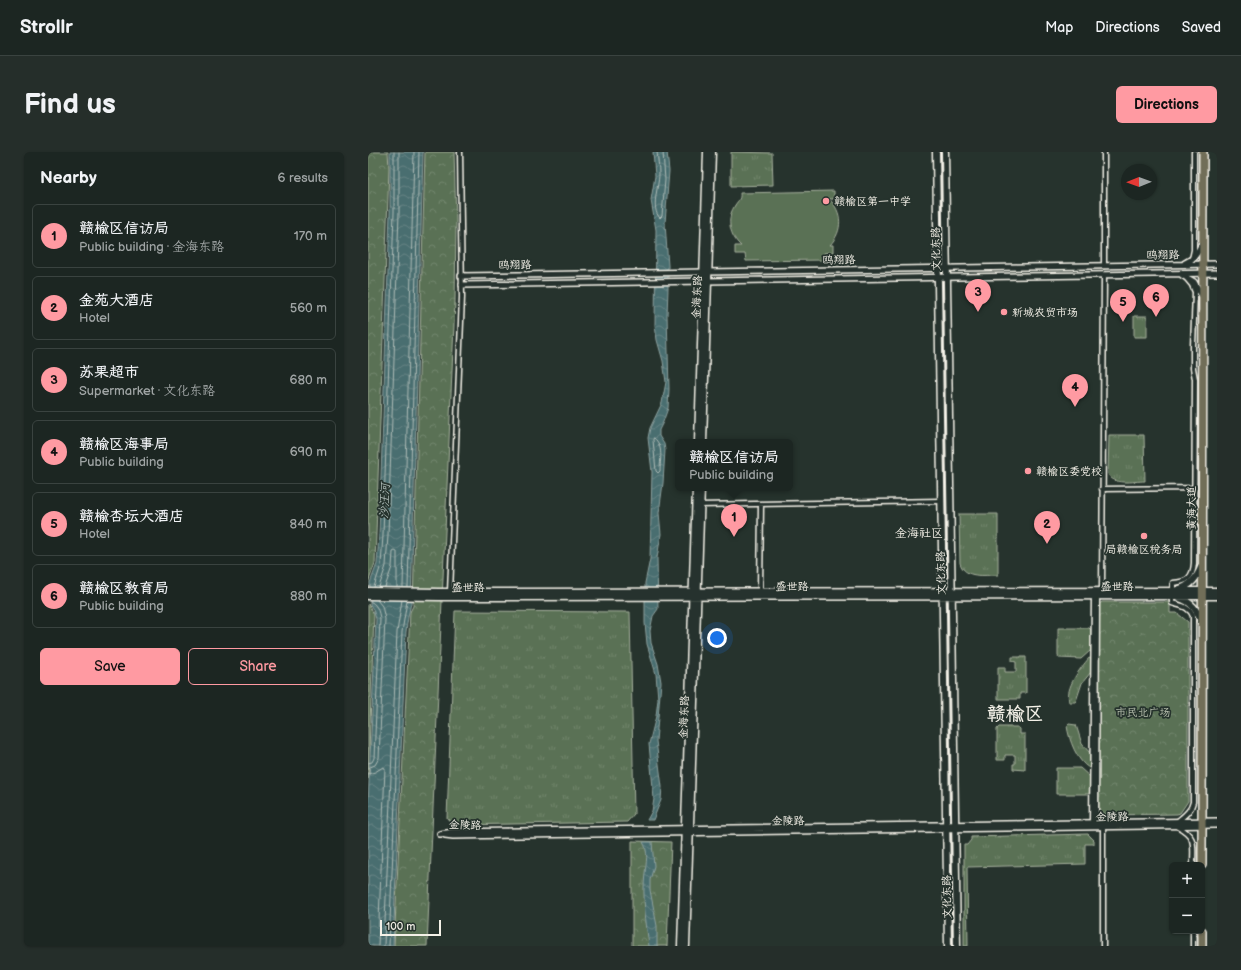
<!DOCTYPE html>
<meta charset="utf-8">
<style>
:root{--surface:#1c2622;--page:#252e2a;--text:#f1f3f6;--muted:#a0a5a5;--line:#3a4340;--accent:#ff9aa2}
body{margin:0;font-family:"Balsamiq Sans","LXGW WenKai TC",sans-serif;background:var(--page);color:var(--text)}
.controls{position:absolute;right:12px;bottom:12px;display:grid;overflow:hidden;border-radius:6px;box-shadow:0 1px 3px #0004}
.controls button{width:36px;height:36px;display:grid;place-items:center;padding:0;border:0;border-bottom:1px solid var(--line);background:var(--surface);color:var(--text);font:20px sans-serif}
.compass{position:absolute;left:753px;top:12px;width:36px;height:36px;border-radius:50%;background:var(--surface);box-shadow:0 1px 3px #0004;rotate:269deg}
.scale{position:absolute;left:12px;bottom:10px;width:61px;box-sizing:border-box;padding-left:4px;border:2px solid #f4f1e8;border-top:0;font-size:11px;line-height:14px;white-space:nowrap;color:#f4f1e8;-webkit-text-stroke:3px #26332d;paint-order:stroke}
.you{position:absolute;left:349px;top:486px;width:14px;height:14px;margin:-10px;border:3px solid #fff;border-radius:50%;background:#1a73e8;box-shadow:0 0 0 6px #1a73e833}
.badge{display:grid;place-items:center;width:26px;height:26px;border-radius:50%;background:var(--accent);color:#111;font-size:13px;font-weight:700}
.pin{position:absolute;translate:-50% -33px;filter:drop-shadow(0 1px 2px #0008)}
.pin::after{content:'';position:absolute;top:21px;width:14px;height:12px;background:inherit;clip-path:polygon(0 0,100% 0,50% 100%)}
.popup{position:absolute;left:307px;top:287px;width:118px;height:52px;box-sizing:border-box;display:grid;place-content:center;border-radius:6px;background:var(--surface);filter:drop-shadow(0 1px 3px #0005);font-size:13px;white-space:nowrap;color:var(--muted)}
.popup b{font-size:15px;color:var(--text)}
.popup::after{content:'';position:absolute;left:50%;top:100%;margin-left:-8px;border:8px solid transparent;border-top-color:var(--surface)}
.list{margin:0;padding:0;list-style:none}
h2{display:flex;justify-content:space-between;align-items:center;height:52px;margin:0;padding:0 16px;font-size:17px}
h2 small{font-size:13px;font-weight:400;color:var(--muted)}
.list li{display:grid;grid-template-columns:26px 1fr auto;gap:12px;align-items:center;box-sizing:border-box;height:64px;margin:0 8px 8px;padding:0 8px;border:1px solid var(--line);border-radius:6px}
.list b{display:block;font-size:15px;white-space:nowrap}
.list p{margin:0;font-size:13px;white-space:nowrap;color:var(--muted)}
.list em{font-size:13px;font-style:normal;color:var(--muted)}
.actions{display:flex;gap:8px;padding:12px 16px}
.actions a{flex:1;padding:9px 0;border:1px solid var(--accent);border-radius:6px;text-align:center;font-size:14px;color:var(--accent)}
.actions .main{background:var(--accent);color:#111}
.map{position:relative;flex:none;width:849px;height:794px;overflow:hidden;border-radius:6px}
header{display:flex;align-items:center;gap:24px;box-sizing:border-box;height:56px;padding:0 20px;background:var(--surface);border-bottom:1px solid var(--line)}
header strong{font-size:19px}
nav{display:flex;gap:22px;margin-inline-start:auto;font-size:14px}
.intro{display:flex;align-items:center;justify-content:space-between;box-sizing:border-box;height:96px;padding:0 24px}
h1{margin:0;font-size:28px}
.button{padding:10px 18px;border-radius:6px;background:var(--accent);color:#111;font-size:14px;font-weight:700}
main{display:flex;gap:24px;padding:0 24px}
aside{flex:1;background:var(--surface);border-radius:6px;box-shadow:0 1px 3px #0004}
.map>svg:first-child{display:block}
.grass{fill:url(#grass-tufts);stroke:#a7b19e}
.park{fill:url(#park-crowns);stroke:#a7b19e}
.pitch{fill:#5a7155;stroke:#a7b19e}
.water{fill:url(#water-waves);stroke:#8ea2a0}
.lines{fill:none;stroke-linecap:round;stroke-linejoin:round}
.shore{stroke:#b0bdb8;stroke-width:1}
.minor-casing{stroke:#f4f1e8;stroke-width:7}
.tertiary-casing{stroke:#f4f1e8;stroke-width:8}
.secondary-casing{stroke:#f4f1e8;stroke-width:9}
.primary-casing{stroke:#f4f1e8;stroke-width:10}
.minor{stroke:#26332d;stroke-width:4}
.tertiary{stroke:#26332d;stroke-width:5}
.secondary{stroke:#26332d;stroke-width:6}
.primary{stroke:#716e59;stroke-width:7}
.poi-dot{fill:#ff9aa2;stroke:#26332d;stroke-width:1.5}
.labels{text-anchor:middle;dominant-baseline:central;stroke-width:3.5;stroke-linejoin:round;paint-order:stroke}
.poi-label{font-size:11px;fill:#f4f1e8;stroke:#26332d;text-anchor:start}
.street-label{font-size:11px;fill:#f4f1e8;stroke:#26332d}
.park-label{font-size:11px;fill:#b6bead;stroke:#26332d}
.water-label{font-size:12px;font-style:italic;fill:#b0bdb8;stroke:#26332d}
.neighbourhood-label{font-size:12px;fill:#f4f1e8;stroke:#26332d}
.town-label{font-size:19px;font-weight:bold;fill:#f4f1e8;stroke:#26332d}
</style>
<header>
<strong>Strollr</strong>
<nav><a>Map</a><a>Directions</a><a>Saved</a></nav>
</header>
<div class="intro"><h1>Find us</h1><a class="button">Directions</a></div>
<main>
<aside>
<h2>Nearby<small>6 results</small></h2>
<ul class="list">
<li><span class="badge">1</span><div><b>赣榆区信访局</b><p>Public building · 金海东路</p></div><em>170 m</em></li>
<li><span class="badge">2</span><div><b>金苑大酒店</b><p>Hotel</p></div><em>560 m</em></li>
<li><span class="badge">3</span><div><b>苏果超市</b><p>Supermarket · 文化东路</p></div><em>680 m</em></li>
<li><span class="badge">4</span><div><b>赣榆区海事局</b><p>Public building</p></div><em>690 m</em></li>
<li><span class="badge">5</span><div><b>赣榆杏坛大酒店</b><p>Hotel</p></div><em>840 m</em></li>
<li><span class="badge">6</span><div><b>赣榆区教育局</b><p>Public building</p></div><em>880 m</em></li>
</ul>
<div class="actions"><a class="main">Save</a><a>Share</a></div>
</aside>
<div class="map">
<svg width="849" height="794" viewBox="0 0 849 794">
<defs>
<pattern id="grass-tufts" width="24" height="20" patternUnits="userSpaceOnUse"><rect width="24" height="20" fill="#5a7155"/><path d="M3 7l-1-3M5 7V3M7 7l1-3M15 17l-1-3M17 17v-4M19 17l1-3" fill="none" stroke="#72866d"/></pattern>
<pattern id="park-crowns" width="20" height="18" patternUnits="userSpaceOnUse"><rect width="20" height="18" fill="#5a7155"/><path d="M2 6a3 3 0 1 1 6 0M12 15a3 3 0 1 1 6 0" fill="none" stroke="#72866d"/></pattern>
<pattern id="water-waves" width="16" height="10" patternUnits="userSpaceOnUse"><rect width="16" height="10" fill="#4a6e70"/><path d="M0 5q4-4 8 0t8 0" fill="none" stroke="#658384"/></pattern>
</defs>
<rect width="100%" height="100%" fill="#26332d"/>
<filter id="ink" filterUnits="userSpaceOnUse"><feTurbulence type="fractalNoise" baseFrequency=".025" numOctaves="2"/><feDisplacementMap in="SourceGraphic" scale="8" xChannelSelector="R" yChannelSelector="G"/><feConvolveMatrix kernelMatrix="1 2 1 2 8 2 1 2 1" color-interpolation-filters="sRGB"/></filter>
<g filter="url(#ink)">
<path class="grass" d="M 363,0 L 404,1 L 405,33 L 363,34 Z
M 766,164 L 779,164 L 779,185 L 766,185 Z
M 741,283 L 776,283 L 777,329 C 765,329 746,334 740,322 Z
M 591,362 L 630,362 L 630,423 C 616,423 597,427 592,411 Z
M 87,459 L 262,460 L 266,662 L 259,670 L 85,673 L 79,666 Z
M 690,476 L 721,476 L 723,478 L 723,498 L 713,507 L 691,506 L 690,504 Z
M 644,505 L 658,505 L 658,541 L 652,541 L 652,547 L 630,547 L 630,515 L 637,515 L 637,520 L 648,520 L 648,510 L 644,509 Z
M 721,506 L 723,507 L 723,520 L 714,531 L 708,549 L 707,550 L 701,550 C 697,535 712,517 721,506 Z
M 701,572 L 708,573 L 714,592 L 723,602 L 722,615 L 721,616 C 709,609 701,588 699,574 Z
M 631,575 L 650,575 L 652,577 L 652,582 L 657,582 L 657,618 L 645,617 L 645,612 L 647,612 L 647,603 L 637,603 L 637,608 L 629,608 L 629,577 Z
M 688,616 L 712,616 L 722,625 L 722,641 L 720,642 L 688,642 Z
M 720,682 L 726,688 L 726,692 L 717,692 L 717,712 L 599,715 L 600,794 L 596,794 L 596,693 L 599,693 L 603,688 L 603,685 Z"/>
<path class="park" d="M 0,0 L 20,0 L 21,16 L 7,411 L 0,431 Z
M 57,0 L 86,0 L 88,69 L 87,150 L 59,794 L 26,794 L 42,460 L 45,454 Z
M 734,450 L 802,450 L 802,461 L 809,461 L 820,470 L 820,649 L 812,661 L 809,662 L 734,663 L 730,659 L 731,452 Z
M 0,452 L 6,462 L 0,627 Z
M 264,689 L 303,690 L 299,794 L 264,794 Z"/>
<path class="pitch" d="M 466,39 L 466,47 L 461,47 C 475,60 475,79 462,93 L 465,93 L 465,100 L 456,101 L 456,108 L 378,109 L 377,102 L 367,102 L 367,94 L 373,94 C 362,84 358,68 366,55 C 369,49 373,48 372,41 Z"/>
<path class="water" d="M 22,0 L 55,0 L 43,451 L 40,465 L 38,480 L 25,794 L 0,794 L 0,654 L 8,467 L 5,457 L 2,453 L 2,431 L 9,412 L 11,382 L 22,60 Z
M 285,0 L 299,0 L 301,19 L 297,71 L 300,114 L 300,137 L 299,163 L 301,237 L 300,256 L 295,270 L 291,278 L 291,284 L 296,292 L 297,298 L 295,331 L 291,361 L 293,382 L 289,406 L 290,457 L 285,464 L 282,479 L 283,491 L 290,512 L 293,530 L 288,589 L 294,635 L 293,648 L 285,668 L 279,668 L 284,659 L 286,647 L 281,592 L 288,564 L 290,547 L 288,522 L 279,492 L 277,471 L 277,431 L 282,407 L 284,320 L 280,286 L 282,276 L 294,251 L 298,230 L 295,209 L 289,188 L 287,173 L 288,78 L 283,48 L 287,24 Z
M 275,690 L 284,690 L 286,714 L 282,728 L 282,738 L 289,774 L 289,794 L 281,794 C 278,770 274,745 277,721 C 278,711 281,700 275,690 Z"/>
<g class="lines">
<path class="shore" d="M 289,0 C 290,8 291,15 291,22 C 291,35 282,56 292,66 L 294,64 L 297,28 L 295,0
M 286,286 C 296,294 292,308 292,319 L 290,321 L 288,319 L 285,288 Z
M 6,435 L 13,413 L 15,383 L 26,60 L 26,0
M 11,435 L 18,414 L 20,383 L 31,61 L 31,0
M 17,435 L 24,415 L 25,400 L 27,399 L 29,400 L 29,435
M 35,435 L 46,0
M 40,436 L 51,0
M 0,449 C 9,450 11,460 12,467 L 6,606 L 4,610 L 0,611
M 0,616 L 7,613 L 11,606 L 17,467 L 14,454 L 9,448
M 0,622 L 7,620 L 15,615 L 17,616 L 10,794
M 16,794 L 29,480 L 34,448
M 21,794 L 34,480 L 39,449"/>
<defs>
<path id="minor" d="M 736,0 L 736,114
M 824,107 L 826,98 L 826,0
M 734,337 L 827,336
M 332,353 L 573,349
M 392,439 L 393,352
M 734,439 L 736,123
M 805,439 L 805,431 C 819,430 825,426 826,411 L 827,227 L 825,216 L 825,194 L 827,140 L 824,133 L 819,127
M 82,440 L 94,145 L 92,0
M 804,444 L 804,451 C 813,454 821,454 825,464 L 825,650 C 823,659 817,663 810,669
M 728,672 L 729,443
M 724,673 L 726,442
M 809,674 C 829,685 825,692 825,713
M 735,675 L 735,794
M 825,779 L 825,794"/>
<path id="tertiary" d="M 817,111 C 827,107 830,100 834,91
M 814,123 L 826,130 L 834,144
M 93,124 L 849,112
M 94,133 L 849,121
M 72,682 L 85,680 L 849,669
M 77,683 L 85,684 L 849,673"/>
<path id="secondary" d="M 568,0 L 580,794
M 577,0 L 589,794
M 330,290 L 339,0
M 335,290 L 344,0
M 809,438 C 823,434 829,426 834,413
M 0,439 L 71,440 L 849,439
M 0,444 L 71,445 L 849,444
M 811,446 C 824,450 829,458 833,470
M 313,794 L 328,336
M 318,794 L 333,336"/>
<path id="primary" d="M 834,713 L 835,0
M 834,794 L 834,779"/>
</defs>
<use href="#minor" class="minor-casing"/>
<use href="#tertiary" class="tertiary-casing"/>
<use href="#secondary" class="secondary-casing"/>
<use href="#primary" class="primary-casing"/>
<use href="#minor" class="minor"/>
<use href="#tertiary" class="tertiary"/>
<use href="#secondary" class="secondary"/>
<use href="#primary" class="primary"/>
</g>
</g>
<g class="poi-dot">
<circle cx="458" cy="49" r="4"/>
<circle cx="636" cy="160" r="4"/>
<circle cx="660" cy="319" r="4"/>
<circle cx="776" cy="384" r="4"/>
</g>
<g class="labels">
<g class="poi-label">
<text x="466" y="49">赣榆区第一中学</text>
<text x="644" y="160">新城农贸市场</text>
<text x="668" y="319">赣榆区委党校</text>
<text x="776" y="397" text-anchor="middle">局赣榆区税务局</text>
</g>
<g class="street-label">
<text transform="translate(568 97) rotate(-91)">文化东路</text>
<text transform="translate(795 103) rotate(-1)">鸥翔路</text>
<text transform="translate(471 108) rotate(-1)">鸥翔路</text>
<text transform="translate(147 113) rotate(-1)">鸥翔路</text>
<text transform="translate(329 145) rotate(-88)">金海东路</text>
<text transform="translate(823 356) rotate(-90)">黄海大道</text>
<text transform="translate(573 421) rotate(-91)">文化东路</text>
<text x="424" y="434">盛世路</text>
<text x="749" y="434">盛世路</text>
<text x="100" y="435">盛世路</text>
<text transform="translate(316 565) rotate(-88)">金海东路</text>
<text transform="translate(744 665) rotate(-1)">金陵路</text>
<text transform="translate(420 669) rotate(-1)">金陵路</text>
<text transform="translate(97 673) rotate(2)">金陵路</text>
<text transform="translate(579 745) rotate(-91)">文化东路</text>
</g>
<g class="park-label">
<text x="775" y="560">市民北广场</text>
</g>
<g class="water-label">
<text transform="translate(17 349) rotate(-88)">沙汪河</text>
</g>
<g class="neighbourhood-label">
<text x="551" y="381">金海社区</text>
</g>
<g class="town-label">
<text x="647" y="562">赣榆区</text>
</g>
</g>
</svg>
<div class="controls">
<button>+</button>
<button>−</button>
</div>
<svg class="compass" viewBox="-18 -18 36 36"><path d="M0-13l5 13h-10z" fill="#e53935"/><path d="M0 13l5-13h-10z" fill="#a0a5a5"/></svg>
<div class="scale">100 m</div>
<div class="you"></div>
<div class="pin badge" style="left:366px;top:385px">1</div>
<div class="popup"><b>赣榆区信访局</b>Public building</div>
<div class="pin badge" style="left:679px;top:392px">2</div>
<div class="pin badge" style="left:610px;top:160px">3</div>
<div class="pin badge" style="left:707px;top:255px">4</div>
<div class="pin badge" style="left:755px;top:170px">5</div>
<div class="pin badge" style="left:788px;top:165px">6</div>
</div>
</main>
